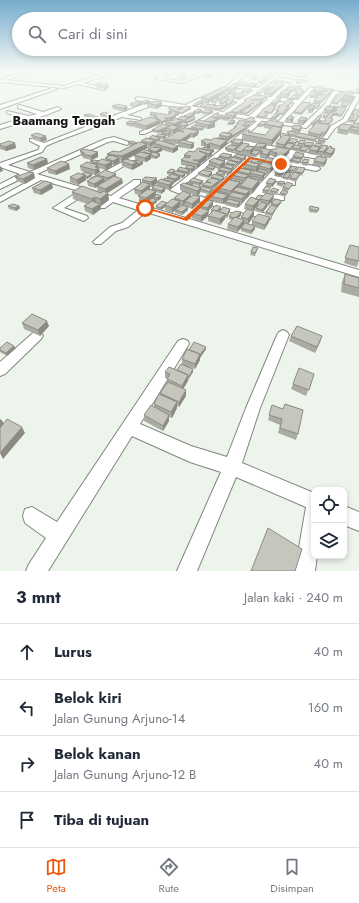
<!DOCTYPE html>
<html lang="id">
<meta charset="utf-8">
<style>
:root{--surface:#fff;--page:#f6f6f7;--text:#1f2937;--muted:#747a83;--line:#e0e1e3;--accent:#ea580c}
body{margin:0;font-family:Jost,sans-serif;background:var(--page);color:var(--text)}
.controls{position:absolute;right:12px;bottom:12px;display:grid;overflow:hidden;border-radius:8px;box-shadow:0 2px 6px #0003}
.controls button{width:36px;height:36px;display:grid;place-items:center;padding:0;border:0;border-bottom:1px solid var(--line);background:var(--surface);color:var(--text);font:20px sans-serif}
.stop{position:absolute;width:12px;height:12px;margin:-9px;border:3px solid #ea580c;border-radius:50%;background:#fff}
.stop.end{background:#ea580c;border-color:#fff;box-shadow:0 1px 4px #0008}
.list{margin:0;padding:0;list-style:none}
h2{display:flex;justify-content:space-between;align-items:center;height:52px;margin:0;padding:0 16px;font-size:17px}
h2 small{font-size:13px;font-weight:400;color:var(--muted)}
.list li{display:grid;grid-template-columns:26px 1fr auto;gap:12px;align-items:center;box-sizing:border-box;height:56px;padding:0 16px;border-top:1px solid var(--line)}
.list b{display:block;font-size:15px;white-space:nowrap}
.list p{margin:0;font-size:13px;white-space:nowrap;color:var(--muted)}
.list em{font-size:13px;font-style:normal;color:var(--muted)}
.icon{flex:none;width:22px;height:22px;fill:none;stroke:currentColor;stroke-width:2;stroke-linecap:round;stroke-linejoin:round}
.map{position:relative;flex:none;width:359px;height:571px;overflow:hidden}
.search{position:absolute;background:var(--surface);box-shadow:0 2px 6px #0003;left:12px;right:12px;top:12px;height:44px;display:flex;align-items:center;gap:10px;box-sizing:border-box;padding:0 14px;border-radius:22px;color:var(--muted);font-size:15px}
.sheet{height:276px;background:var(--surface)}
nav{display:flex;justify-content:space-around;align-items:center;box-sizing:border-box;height:56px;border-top:1px solid var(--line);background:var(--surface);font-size:11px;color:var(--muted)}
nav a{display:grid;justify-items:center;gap:2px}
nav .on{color:var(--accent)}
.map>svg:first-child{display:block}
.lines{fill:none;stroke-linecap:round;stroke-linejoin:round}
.minor-casing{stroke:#80877e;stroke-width:2}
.major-casing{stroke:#d0d0cf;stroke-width:2}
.minor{fill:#fff;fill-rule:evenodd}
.major{fill:#95f2da;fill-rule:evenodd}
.wall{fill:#aaaba2;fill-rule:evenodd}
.shaded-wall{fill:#8b8b84}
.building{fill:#c6c7bc;stroke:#8b8b84}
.route{fill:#ea580c}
.labels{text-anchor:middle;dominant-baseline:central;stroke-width:4;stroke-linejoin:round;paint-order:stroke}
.far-quarter-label{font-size:13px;font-weight:bold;fill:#121411;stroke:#fff}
</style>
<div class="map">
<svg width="359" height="571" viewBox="0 0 359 571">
<rect width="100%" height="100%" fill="#ecf4eb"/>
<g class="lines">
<defs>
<path id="minor" d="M 25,71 L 32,71 L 6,80 L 64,86 L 111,71 L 119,71 L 83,83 L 106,88 L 104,90 L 78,84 L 64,88 L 0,82 L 0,80 L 5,80 L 4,78 Z
M 172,71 L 178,71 L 162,78 L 182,81 L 205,71 L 212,71 L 182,83 L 155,79 Z
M 244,71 L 249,71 L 234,85 L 258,88 L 281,71 L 286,71 L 282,74 L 309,79 L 307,81 L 279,76 L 274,80 L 291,84 L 276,97 L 298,100 L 310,87 L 314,88 L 284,122 L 303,125 L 324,105 L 333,91 L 359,94 L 359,99 L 347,121 L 335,128 L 327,139 L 322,138 L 331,126 L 343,119 L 356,96 L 336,94 L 328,107 L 306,128 L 262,122 L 240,140 L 319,155 L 322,157 L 319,159 L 295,155 L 289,161 L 319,167 L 320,169 L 316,171 L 286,165 L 276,176 L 295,181 L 295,185 L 292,185 L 272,180 L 262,191 L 284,196 L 284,200 L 281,200 L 258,195 L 247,208 L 270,215 L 271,217 L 270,219 L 267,220 L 241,212 L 234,213 L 207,204 L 202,204 L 201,202 L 170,190 L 257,121 L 218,114 L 178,136 L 174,136 L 174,134 L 212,113 L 197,111 L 144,134 L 140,134 L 140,132 L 191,109 L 156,104 L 127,115 L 141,118 L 141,120 L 122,117 L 55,142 L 46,146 L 42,152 L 8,165 L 30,172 L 105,139 L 114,137 L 129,142 L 130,143 L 127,145 L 114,141 L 108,142 L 37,174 L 111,196 L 134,180 L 140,180 L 140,184 L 119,198 L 359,270 L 359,277 L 146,212 L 128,227 L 116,231 L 101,244 L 95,244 L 93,242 L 95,240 L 110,227 L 122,223 L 138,210 L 113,202 L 105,208 L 99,208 L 98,206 L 106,200 L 86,194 L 64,208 L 87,216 L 88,218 L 84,221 L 81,220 L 53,208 L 79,191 L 41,180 L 0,202 L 0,197 L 34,178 L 27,176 L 0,189 L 0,184 L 20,174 L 0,167 L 0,163 L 38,150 L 40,146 L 30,141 L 30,139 L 34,139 L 44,143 L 149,102 L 136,100 L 136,98 L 138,97 L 185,105 L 227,86 ZM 271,82 L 285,85 L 271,97 L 267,97 L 268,99 L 249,116 L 229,113 ZM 231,87 L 254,90 L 241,99 L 225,97 L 225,99 L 238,102 L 223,112 L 191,106 ZM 274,100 L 295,103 L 279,121 L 255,117 ZM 236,143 L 289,153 L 281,161 L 239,207 L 235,207 L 212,200 L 253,158 L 226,151 ZM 222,154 L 245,159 L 205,198 L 180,189 Z
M 53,88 L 57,89 L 0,109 L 0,105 Z
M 20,105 L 43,112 L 58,107 L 61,109 L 46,115 L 0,129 L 0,125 L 23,118 L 7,113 L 7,111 L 29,116 L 37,114 L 18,108 L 18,106 Z
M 283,134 L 320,143 L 321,144 L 318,146 L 281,137 L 281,135 Z
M 159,142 L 164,143 L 98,181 L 95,181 L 91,179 Z
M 283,330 L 287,332 L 289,335 L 260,408 L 242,463 L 314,493 L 314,556 L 317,556 L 315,571 L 295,571 L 306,507 L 236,477 L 197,571 L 177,571 L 221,472 L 190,462 L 132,436 L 48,571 L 26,571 L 29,564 L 46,538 L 25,523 L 23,516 L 25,509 L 32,507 L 57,522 L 178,341 L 183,339 L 188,341 L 189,344 L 140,424 L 191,446 L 227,457 L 246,408 L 277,335 L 279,332 Z
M 37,331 L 41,333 L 43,336 L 41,339 L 5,374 L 0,376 L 0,362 L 33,333 Z
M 344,506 L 359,512 L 359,531 L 344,525 Z"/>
<path id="major" d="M 320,71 L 332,71 L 359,76 L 359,80 Z"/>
</defs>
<use href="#minor" class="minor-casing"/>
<use href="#major" class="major-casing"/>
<use href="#minor" class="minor"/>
<use href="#major" class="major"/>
</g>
<path class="wall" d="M 29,71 L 38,71 L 38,72 L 31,75 L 26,74 L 25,72 Z
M 214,71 L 225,71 L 224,72 L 222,72 L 222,73 L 219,76 L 213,75 L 213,76 L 209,78 L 203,78 L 203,74 L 212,73 Z
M 267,71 L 271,71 L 270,73 L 274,73 L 270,77 L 263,77 L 263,75 Z
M 290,71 L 304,71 L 300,73 Z
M 350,71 L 359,71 L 359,75 L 350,74 Z
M 309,73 L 308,75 L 302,78 L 297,77 L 297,76 Z
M 187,74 L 187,77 L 183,79 L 177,78 L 177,75 Z
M 246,75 L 259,75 L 256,80 L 252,80 L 252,77 L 246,76 Z
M 267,79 L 262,84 L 258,83 L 259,82 Z
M 304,80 L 304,82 L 299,84 L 296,84 L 296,82 Z
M 277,83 L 284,85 L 270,96 L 264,95 L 264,93 L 266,93 L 262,92 L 260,95 L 266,98 L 263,100 L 263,102 L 246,115 L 240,115 L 241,112 L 236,114 L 236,117 L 232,120 L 230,119 L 228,121 L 222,120 L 222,119 L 220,120 L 218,120 L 217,121 L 214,123 L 215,127 L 208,129 L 204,128 L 204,129 L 202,131 L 199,130 L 198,135 L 193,138 L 191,137 L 186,141 L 194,143 L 194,147 L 191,149 L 178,147 L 178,150 L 173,153 L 162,150 L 157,153 L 160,154 L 160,156 L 156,159 L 151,158 L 151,159 L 146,162 L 138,160 L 143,164 L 132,170 L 122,166 L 121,161 L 122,161 L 119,160 L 120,162 L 114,165 L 112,165 L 112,166 L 106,170 L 99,168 L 100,172 L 95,175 L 81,171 L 80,166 L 91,163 L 90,161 L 106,160 L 105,158 L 107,157 L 107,154 L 119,152 L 131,146 L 128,144 L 128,142 L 137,143 L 141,142 L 141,141 L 149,138 L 156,137 L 156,136 L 161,134 L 161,132 L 164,131 L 158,133 L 152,132 L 152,130 L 165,125 L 165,122 L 146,130 L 134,127 L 134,126 L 132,127 L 126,125 L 126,123 L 136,122 L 154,118 L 154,117 L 150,116 L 150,114 L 168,115 L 169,115 L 168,114 L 168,112 L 170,112 L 169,111 L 169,109 L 191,107 L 191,109 L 182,114 L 179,114 L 179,115 L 176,116 L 176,117 L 174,118 L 177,119 L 184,117 L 184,116 L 193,113 L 193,112 L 213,111 L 213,113 L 208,115 L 202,114 L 202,112 L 198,114 L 195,114 L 195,115 L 188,119 L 188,120 L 195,118 L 195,120 L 188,123 L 188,125 L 184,128 L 182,127 L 182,129 L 180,130 L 179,130 L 179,131 L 173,134 L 171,133 L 171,134 L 168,136 L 166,136 L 166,137 L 163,139 L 160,139 L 160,141 L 164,142 L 163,140 L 180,132 L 180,131 L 188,128 L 191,128 L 191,127 L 195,125 L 195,122 L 204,121 L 219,113 L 219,115 L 217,116 L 223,118 L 224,117 L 225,114 L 231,112 L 244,102 L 244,100 L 258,95 L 256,94 L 256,93 ZM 172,144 L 178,144 L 178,146 ZM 153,145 L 153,147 L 148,149 L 148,151 L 134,155 L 135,159 L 136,160 L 133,161 L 126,159 L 147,148 L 147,146 L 150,147 Z
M 96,84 L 108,84 L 109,88 L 104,89 L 97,88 Z
M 233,84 L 248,84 L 245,87 L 238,86 L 238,88 L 234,92 L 232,92 L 244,96 L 240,100 L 233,99 L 233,97 L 234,96 L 229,95 L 224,98 L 229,100 L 234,100 L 234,102 L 229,106 L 228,106 L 227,107 L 219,111 L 200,108 L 200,106 L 206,102 L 203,102 L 203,103 L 195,107 L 194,106 L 194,104 L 201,101 L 201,98 L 228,88 ZM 213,100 L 211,101 L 211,103 L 216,103 L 220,100 L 219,104 L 222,105 L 225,102 L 225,105 L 216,106 L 216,104 L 209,105 L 207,103 Z
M 258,84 L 258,85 L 253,88 L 247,87 L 247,86 Z
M 359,86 L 359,94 L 356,93 L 356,92 L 357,90 L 356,90 L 357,88 Z
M 324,87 L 324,89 L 333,89 L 333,91 L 320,104 L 314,103 L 314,101 L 318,96 L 316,98 L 309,98 L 310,96 L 320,93 L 320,95 L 321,93 L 313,93 L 313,91 Z
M 302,88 L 301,89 L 302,89 L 302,90 L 304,91 L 303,92 L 299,97 L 299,96 L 298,98 L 296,100 L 290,100 L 290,98 L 295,95 L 296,90 L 290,93 L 290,95 L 287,98 L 280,97 L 280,93 L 285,90 Z
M 252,89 L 252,91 L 249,93 L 240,93 L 241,92 Z
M 348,91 L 354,92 L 354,94 L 351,96 L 354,98 L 351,104 L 349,103 L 346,108 L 341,107 L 342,103 L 341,103 L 342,100 L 337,105 L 332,104 L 332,103 L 346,95 L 344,97 L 346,97 Z
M 281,100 L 275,106 L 271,105 L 271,103 Z
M 293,100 L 293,102 L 289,106 L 289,108 L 282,115 L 280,115 L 274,120 L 270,120 L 271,118 L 276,113 L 276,110 L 278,108 L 277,108 L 278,106 L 282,105 Z
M 150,101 L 150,102 L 162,102 L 162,106 L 156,109 L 147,107 L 147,104 L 144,105 L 141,104 L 141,105 L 135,107 L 130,106 L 130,104 L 140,103 L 140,102 Z
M 311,103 L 310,105 L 301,115 L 294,114 L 294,112 Z
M 117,104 L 128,110 L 124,112 L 113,109 L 112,106 Z
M 320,104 L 320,106 L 317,109 L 314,109 L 312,113 L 308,113 L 308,109 L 310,106 Z
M 337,107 L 336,109 L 334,111 L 346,108 L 341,117 L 336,116 L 336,115 L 333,116 L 331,118 L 333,119 L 333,121 L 329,125 L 330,125 L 329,129 L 324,137 L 321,136 L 319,139 L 317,139 L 315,142 L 295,138 L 295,136 L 297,134 L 296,133 L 294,137 L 291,137 L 290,140 L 298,140 L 298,142 L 295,145 L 301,146 L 301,148 L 298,152 L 292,150 L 292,149 L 289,151 L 289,153 L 280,162 L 278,161 L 277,164 L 274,168 L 273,168 L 273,169 L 270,173 L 268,173 L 265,176 L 264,176 L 264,178 L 261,181 L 260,181 L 259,182 L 259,185 L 252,194 L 249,194 L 249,195 L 245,199 L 244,199 L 241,204 L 240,203 L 237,208 L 225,205 L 225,202 L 229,198 L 223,204 L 213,202 L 213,206 L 208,211 L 208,216 L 211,213 L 211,210 L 221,207 L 221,209 L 219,212 L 220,212 L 230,209 L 230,211 L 227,218 L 225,217 L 225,219 L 220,225 L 208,221 L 208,216 L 201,222 L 192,218 L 192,213 L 198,208 L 199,206 L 209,200 L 209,196 L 217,192 L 218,188 L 230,180 L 232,178 L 232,175 L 237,172 L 237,171 L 243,168 L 244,164 L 250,162 L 264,161 L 266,159 L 260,158 L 260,155 L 259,155 L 259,154 L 256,157 L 250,156 L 250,155 L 250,156 L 242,154 L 242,153 L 241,154 L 234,153 L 235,151 L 233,152 L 225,150 L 225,148 L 231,145 L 231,142 L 242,140 L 242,134 L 250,130 L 250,132 L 265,135 L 270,129 L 264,128 L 264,126 L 262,127 L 257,127 L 257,125 L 267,122 L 284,123 L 283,127 L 282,128 L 281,134 L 271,146 L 267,145 L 265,149 L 271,150 L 276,149 L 277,148 L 275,147 L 276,143 L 288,136 L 288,135 L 287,135 L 287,132 L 291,131 L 292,128 L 302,126 L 301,130 L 299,133 L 308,135 L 308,132 L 316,123 L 313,126 L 310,125 L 311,123 L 321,118 L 320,120 L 321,121 L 325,121 L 325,119 L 322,118 L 323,116 L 325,113 L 324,113 L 324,109 ZM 243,141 L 257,143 L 254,147 L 254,150 L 254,147 L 249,146 L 249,144 L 243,144 ZM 270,155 L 275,157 L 274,159 L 268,158 Z
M 276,108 L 271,114 L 265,113 L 268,116 L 264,119 L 256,118 L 257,116 L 261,112 L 262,110 Z
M 100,114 L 111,116 L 107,118 L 100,116 Z
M 352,114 L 359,116 L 357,121 L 355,123 L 357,124 L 359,121 L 359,135 L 349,133 L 350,131 L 347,135 L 337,133 L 338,129 L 352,125 L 351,128 L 352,127 L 354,123 L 348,122 L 349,120 L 353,118 L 353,116 L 351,116 Z
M 84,115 L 101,118 L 101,122 L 98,123 L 85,119 Z
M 294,117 L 293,121 L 291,123 L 286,123 L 286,119 Z
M 307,118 L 306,122 L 303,125 L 297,124 L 298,120 Z
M 255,120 L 251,124 L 246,123 L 245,124 L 250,125 L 250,127 L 248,128 L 246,128 L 246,129 L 232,138 L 227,142 L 227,144 L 220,150 L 210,148 L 209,148 L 214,152 L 212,153 L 212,155 L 208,158 L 207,158 L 207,159 L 200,164 L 200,166 L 197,168 L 195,168 L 191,172 L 190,171 L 190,172 L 187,175 L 185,174 L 185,176 L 182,178 L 180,178 L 180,179 L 175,182 L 172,185 L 172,187 L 169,190 L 165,189 L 165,191 L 161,194 L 156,192 L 156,195 L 161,196 L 161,198 L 157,201 L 157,202 L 152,206 L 147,204 L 147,202 L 146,203 L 139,201 L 139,195 L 135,194 L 134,189 L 142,183 L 142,180 L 157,181 L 167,178 L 167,177 L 170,175 L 167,174 L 167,172 L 175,171 L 177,171 L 177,170 L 184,169 L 187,166 L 181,165 L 181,160 L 184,158 L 184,155 L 194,152 L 204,147 L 204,146 L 201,146 L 201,141 L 211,140 L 219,138 L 219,135 L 227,133 L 234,129 L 234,127 L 236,125 L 237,123 L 243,121 ZM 157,183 L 157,186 L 152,188 L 152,190 L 150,189 L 150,187 L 152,187 Z
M 235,121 L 235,123 L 232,125 L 227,125 L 228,123 Z
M 31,135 L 47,140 L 41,142 L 32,139 Z
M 318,140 L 326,141 L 324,144 L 318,142 Z
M 15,143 L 16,148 L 6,151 L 0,149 L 0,144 Z
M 298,143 L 305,143 L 303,146 L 297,145 Z
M 322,144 L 322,146 L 328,146 L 328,149 L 332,148 L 334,153 L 330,158 L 324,157 L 324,154 L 323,156 L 317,155 L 318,152 L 316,155 L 308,154 L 309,148 L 308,148 L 306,153 L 299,152 L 300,150 L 304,146 L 304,145 L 314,146 Z
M 80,151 L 98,152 L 98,157 L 91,160 L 83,158 L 82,156 L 81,155 Z
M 304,154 L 304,157 L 302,159 L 301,162 L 298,164 L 290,162 L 291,160 L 293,158 L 292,158 L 293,156 Z
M 232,155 L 232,157 L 228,160 L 225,160 L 225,165 L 226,164 L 226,163 L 230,161 L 230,160 L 234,158 L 234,156 L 246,156 L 246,159 L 243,161 L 242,161 L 242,162 L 239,164 L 238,164 L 235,167 L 234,167 L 234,168 L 232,170 L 232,172 L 228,175 L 225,174 L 225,176 L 223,177 L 224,179 L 221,182 L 219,182 L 219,183 L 212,189 L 212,191 L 209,194 L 200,192 L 200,193 L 197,196 L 191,194 L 191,196 L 200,202 L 192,209 L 185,206 L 185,204 L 183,206 L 188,210 L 182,215 L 175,213 L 175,210 L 182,206 L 180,205 L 180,206 L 172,213 L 165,210 L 165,207 L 161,210 L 156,208 L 156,206 L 167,203 L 174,200 L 174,198 L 189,193 L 180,190 L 180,185 L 186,183 L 189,183 L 189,181 L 203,181 L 203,183 L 199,186 L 193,184 L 193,185 L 199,187 L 202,186 L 202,185 L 211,178 L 211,177 L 216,175 L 216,173 L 218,172 L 218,170 L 219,169 L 215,168 L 215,169 L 213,171 L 206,170 L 206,167 L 208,166 L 209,161 L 219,158 L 219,156 Z
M 47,159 L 48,164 L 34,170 L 28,168 L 27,163 Z
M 314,161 L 326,163 L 323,167 L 312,165 Z
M 302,162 L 309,162 L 307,166 L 302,165 Z
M 288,167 L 285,172 L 284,172 L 281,177 L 274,176 L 275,174 L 279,170 L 279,169 Z
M 47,168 L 70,169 L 56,175 L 48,173 Z
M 305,168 L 302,176 L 300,175 L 296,182 L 290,180 L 290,178 L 295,172 Z
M 296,169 L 293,174 L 291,173 L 291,176 L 288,180 L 283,179 L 283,177 L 286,172 L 287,170 Z
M 212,172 L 212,175 L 208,178 L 198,175 L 198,173 Z
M 82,174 L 92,174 L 92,176 L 87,179 L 86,179 L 86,180 L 78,185 L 70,182 L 70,177 Z
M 116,174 L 116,177 L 123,183 L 107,193 L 108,193 L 109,200 L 101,206 L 101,209 L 93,215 L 85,211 L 84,206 L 87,204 L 73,199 L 72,192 L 101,193 L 101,192 L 98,191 L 97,187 L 95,188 L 88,186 L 87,181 L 98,176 L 97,175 Z
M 15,177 L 35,178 L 25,184 L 17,181 Z
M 276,182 L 272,187 L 266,185 L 266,183 Z
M 277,183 L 284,184 L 282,187 L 277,185 Z
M 293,184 L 292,186 L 288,191 L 282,190 L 283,187 Z
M 32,188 L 53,188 L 41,195 L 34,193 Z
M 270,189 L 268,193 L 273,200 L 262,213 L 255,211 L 256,208 L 260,204 L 260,201 L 259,202 L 258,205 L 253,211 L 254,216 L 248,224 L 252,225 L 252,221 L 270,217 L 269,222 L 264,230 L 255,227 L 255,229 L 251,234 L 241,231 L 241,228 L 245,224 L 244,223 L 244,225 L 237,232 L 227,229 L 228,224 L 232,220 L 229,219 L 229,216 L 241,215 L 238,218 L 241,219 L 241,217 L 247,210 L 244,209 L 245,204 L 263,196 L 265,193 L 262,193 L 263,190 Z
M 270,191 L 278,192 L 276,195 L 269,193 Z
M 288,192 L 287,194 L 285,197 L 280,195 L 280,193 Z
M 271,203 L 281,203 L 277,207 L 276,209 L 272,216 L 265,215 L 266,212 L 271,205 Z
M 8,206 L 19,206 L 20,208 L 16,211 L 9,209 Z
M 310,206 L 319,208 L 317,213 L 309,212 Z
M 350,245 L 359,260 L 357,267 L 344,263 Z
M 258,248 L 257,251 L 255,256 L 250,255 L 251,252 Z
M 345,274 L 359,278 L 359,297 L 341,292 L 342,282 Z
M 22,323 L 49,326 L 40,336 L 24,329 Z
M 291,336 L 322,336 L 320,342 L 315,353 L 289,341 Z
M 206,347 L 206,349 L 200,358 L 200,360 L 195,369 L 189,367 L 193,372 L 183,389 L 186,396 L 179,407 L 177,406 L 177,408 L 172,418 L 169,417 L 169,421 L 163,431 L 144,421 L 144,415 L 154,407 L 154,404 L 160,395 L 160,393 L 167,382 L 168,379 L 165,378 L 165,372 L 177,370 L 182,364 L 182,359 L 189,350 Z
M 0,348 L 16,348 L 7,356 L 0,352 Z
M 314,374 L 306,396 L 291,389 L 293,384 Z
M 272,405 L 298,434 L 296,440 L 278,433 L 280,425 L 268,420 Z"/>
<path class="shaded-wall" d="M 36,71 L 38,71 L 38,72 L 31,75 L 30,73 Z
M 348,71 L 350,71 L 341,76 L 342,74 Z
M 260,72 L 259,75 L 256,80 L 256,77 Z
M 213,73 L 213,76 L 209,78 L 209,75 Z
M 309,73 L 308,75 L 302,78 L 302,77 Z
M 187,74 L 187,77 L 183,79 L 183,76 Z
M 284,83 L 284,85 L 270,96 L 270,94 Z
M 108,84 L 109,88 L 104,89 L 104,86 Z
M 258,84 L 258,85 L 253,88 L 253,86 Z
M 238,85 L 238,88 L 234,92 L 234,88 Z
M 228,88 L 228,92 L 207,103 L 208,99 Z
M 296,88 L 296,90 L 291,93 L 291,91 Z
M 333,89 L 333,91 L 320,104 L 321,102 Z
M 232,90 L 232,92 L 229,94 L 229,95 L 221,100 L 221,99 Z
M 290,91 L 290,95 L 287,98 L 287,94 Z
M 266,96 L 266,98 L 263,100 L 263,102 L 246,115 L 247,113 L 263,100 L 251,102 L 252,100 Z
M 229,98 L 228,100 L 222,105 L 223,103 Z
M 281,98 L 281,100 L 275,106 L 275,104 Z
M 234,100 L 234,102 L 229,106 L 229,104 Z
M 150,101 L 150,102 L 144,105 L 144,103 Z
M 203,101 L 203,103 L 195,107 L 195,106 Z
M 162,102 L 162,106 L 156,109 L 156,105 Z
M 254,102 L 249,106 L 249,107 L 237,114 L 237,113 Z
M 141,103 L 141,105 L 135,107 L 135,106 Z
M 311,103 L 310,105 L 301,115 L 301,113 Z
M 228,105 L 227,107 L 219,111 L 219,109 Z
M 127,106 L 128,110 L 124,112 L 123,108 Z
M 276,106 L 276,108 L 271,114 L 271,113 Z
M 289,106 L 289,108 L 282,115 L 282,114 Z
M 315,106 L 314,109 L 312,113 L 312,109 Z
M 191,107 L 191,109 L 182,114 L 182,113 Z
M 335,107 L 337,107 L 335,111 L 330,115 L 331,111 Z
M 202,110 L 202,112 L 198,114 L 198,112 Z
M 213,111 L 213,113 L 208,115 L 208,113 Z
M 179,113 L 179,115 L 176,116 L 176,117 L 169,120 L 169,118 Z
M 195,113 L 195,115 L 188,119 L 188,117 Z
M 237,113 L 236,117 L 232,120 L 233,116 Z
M 280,113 L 280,115 L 274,120 L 274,118 Z
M 337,113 L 337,115 L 333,116 L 329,120 L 330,118 L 333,114 Z
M 111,114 L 111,116 L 107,118 L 107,116 Z
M 294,117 L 293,121 L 291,123 L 291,119 Z
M 101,118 L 101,122 L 98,123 L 97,119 Z
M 195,118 L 195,120 L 188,123 L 188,125 L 184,128 L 184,126 L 187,124 L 187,122 Z
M 307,118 L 306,122 L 303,125 L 304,121 Z
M 168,119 L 168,121 L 161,124 L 161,122 Z
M 218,119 L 217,121 L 209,124 L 215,123 L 215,127 L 208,129 L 208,123 Z
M 160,120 L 160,124 L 146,130 L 146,126 Z
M 183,120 L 183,124 L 179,124 L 179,126 L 174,128 L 174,124 Z
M 318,120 L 318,122 L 313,126 L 313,124 Z
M 235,121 L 235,123 L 232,125 L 232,123 Z
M 284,123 L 283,127 L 279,131 L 280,127 Z
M 330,125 L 329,129 L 324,137 L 325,133 Z
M 302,126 L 301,130 L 298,134 L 299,130 Z
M 179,127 L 179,131 L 173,134 L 173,130 Z
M 247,127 L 246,129 L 232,138 L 228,141 L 228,137 L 232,134 Z
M 166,128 L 166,130 L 158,133 L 158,131 Z
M 282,128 L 281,134 L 271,146 L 272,140 Z
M 199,130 L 198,135 L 193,138 L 193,134 Z
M 171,132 L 171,134 L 168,136 L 168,134 Z
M 322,132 L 321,136 L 319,139 L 320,135 Z
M 191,133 L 191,137 L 182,143 L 181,140 Z
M 166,135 L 166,137 L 163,139 L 163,137 Z
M 46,136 L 47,140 L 41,142 L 40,138 Z
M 291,136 L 290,140 L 288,142 L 283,149 L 284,145 Z
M 228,139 L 227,144 L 220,150 L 220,146 Z
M 155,140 L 155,144 L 153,143 L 153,145 L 150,147 L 150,143 Z
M 243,140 L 243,145 L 238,148 L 239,144 Z
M 15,143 L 16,148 L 6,151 L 5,147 Z
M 194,143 L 194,147 L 191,149 L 191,145 Z
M 210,143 L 210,148 L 207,149 L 207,145 Z
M 147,144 L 147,148 L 122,161 L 122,156 Z
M 267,144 L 266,148 L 262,152 L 263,147 Z
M 178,146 L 178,150 L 173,153 L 173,149 Z
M 328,146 L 327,150 L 325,152 L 323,156 L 324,152 Z
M 254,147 L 253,151 L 251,153 L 250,156 L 250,151 Z
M 320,147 L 319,151 L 316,155 L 317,151 Z
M 162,148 L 162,151 L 155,154 L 155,152 Z
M 290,149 L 289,153 L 280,162 L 281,157 Z
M 335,149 L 334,153 L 330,158 L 331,154 Z
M 214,150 L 214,152 L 212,153 L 212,155 L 208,158 L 209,154 Z
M 270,151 L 270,155 L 266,159 L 267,155 Z
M 98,152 L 98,157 L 91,160 L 91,156 Z
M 152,152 L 152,154 L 151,155 L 151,159 L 146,162 L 145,158 L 147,155 Z
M 160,154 L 160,156 L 156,159 L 156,157 Z
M 207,154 L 207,159 L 200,164 L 200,166 L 197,168 L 197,164 L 199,162 L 199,160 Z
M 232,155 L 232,157 L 228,160 L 228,158 Z
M 246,156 L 246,159 L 243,161 L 243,159 Z
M 119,158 L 120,162 L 114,165 L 113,161 Z
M 327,158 L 326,163 L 323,167 L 324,163 Z
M 47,159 L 48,164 L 34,170 L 33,165 Z
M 225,159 L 225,166 L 220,169 L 220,165 Z
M 242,160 L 242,162 L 239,164 L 239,162 Z
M 278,160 L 277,164 L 274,168 L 275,163 Z
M 112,162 L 112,166 L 106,170 L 105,165 Z
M 137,162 L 138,167 L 132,170 L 132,165 Z
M 143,162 L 143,164 L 138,167 L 138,164 Z
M 69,164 L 70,169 L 56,175 L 55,171 Z
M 260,164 L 259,169 L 256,172 L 256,167 Z
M 98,165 L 98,168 L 99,168 L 100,172 L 95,175 L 95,167 Z
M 274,165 L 273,169 L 270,173 L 270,169 Z
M 1,166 L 3,171 L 0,172 L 0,167 Z
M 234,166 L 234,168 L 232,170 L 232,172 L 228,175 L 229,172 L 231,171 L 231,169 Z
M 195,167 L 195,169 L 191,172 L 191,169 Z
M 190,170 L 190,172 L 187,175 L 187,172 Z
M 251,171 L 250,177 L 248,178 L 249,174 Z
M 212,172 L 212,175 L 208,178 L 208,176 Z
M 34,173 L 35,178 L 25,184 L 23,179 Z
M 185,173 L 185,176 L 182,178 L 182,176 Z
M 265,173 L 264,178 L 261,181 L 262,176 Z
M 92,174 L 92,176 L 87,179 L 87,177 Z
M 116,174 L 116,178 L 109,183 L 108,178 Z
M 85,175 L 86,180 L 78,185 L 77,180 Z
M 248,175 L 247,179 L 244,183 L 245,178 Z
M 180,177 L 180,179 L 175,182 L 175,179 Z
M 224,177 L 224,179 L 221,182 L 221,180 Z
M 104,178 L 105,183 L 97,186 L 97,187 L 95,188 L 94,184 Z
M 157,178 L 157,183 L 152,187 L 151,182 Z
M 260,178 L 259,185 L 252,194 L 252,189 Z
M 122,179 L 123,183 L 106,194 L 105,189 Z
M 175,180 L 175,182 L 172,185 L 172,187 L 169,190 L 169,185 Z
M 220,180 L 219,183 L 211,189 L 211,187 Z
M 276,180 L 276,182 L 272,187 L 272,184 Z
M 203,181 L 203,183 L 199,186 L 199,183 Z
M 240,182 L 239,187 L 233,191 L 233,194 L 231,196 L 231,191 Z
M 52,183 L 53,188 L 41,195 L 40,190 Z
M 150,184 L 150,189 L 142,196 L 141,191 Z
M 165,188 L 165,191 L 161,194 L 161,191 Z
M 201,188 L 200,193 L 197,196 L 197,191 Z
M 212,189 L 212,191 L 209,194 L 209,192 Z
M 250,190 L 249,195 L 245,199 L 246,194 Z
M 156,191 L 156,196 L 153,197 L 153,198 L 148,202 L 147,202 L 146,203 L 146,198 Z
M 108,193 L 109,200 L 101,206 L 100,199 Z
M 191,194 L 191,199 L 185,201 L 185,204 L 183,206 L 183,201 Z
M 230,194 L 227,200 L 223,204 L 223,199 L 228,195 Z
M 245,195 L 244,200 L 241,204 L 242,199 Z
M 274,195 L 273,200 L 268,206 L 269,201 Z
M 161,196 L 161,198 L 158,201 L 157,198 Z
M 263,196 L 259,202 L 258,205 L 253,211 L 253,206 Z
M 95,197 L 96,204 L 93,206 L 92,199 Z
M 200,197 L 200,202 L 192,209 L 192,204 Z
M 157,200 L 157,202 L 152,206 L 152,203 Z
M 180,201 L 180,206 L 172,213 L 172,208 Z
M 213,201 L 213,206 L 207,212 L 209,211 L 208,216 L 201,222 L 201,216 L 206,213 L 207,208 Z
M 282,201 L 281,203 L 277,208 L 277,205 Z
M 240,202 L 240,204 L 237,208 L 237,205 Z
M 167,203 L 165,205 L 165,207 L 161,210 L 160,208 Z
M 100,204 L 101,209 L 93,215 L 92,209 Z
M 267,204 L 267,207 L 262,213 L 262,210 Z
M 19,206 L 20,208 L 16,211 L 15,208 Z
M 188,207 L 188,210 L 182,215 L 182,212 Z
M 221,207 L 221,209 L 216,214 L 216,212 Z
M 277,207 L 276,209 L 272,216 L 272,214 Z
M 230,209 L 230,211 L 227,218 L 227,215 Z
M 254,211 L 254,216 L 248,224 L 248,219 Z
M 241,212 L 241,215 L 236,221 L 236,218 Z
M 226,214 L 225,219 L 220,225 L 220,219 Z
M 270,217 L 269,222 L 264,230 L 265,225 Z
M 244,220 L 244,225 L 237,232 L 238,227 Z
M 255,226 L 255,229 L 251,234 L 251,231 Z
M 47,321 L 49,326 L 40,336 L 38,330 Z
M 322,336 L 320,342 L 315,353 L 317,347 Z
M 14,346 L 16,348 L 7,356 L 6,353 Z
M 206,347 L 206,349 L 200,358 L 200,355 Z
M 200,354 L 200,360 L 195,369 L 195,364 Z
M 193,369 L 193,372 L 188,379 Z
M 188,375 L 188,381 L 182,391 L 182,386 Z
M 186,390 L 186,396 L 179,407 L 179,402 Z
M 177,402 L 177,408 L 172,418 L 171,412 Z
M 169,415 L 169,421 L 163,431 L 163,426 Z
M 1,419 L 6,427 L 0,433 L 0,420 Z
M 22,427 L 25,433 L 3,459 L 0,453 Z"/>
<path class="building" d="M 29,71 L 36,71 L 30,73 L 25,72 Z
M 214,71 L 219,71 L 222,72 L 219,74 L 212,73 Z
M 267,71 L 271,71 L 268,74 L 274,72 L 270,76 L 263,75 Z
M 343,71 L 348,71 L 342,74 L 341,73 Z
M 208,72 L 213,73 L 209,75 L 203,74 Z
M 248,72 L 255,73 L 252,76 L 246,75 Z
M 256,72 L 260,72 L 256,77 L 252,77 Z
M 305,72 L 309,73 L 302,77 L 297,76 Z
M 180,73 L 187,74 L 183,76 L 177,75 Z
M 263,77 L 267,78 L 262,82 L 259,82 Z
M 300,79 L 304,80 L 300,83 L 296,82 Z
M 239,81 L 248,83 L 245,85 L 234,84 Z
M 272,81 L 277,81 L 274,85 L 279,82 L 284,83 L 270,94 L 264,93 L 275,87 L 267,88 L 265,89 L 269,89 L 266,91 L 263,91 L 260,94 L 256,93 Z
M 101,83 L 108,84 L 104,86 L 96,84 Z
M 251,83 L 258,84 L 253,86 L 247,86 Z
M 233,84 L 238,85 L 234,88 L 228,88 Z
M 294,86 L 302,86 L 299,88 L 302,89 L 301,90 L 304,91 L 300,95 L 296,94 L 296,88 L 291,91 L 285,90 Z
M 317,86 L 324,87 L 322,89 L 333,89 L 321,102 L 314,101 L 319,95 L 324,94 L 320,93 L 322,91 L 327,91 L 313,91 Z
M 224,87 L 228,88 L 208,99 L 201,98 Z
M 245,88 L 252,89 L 249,91 L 241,92 Z
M 229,90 L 232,90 L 221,99 L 216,98 Z
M 284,90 L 290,91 L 287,94 L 280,93 Z
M 348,91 L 354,92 L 349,96 L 354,97 L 353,99 L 353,98 L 348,97 L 349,96 L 346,96 Z
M 231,92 L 244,94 L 240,98 L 233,97 L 236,95 L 229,94 Z
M 340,92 L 346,94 L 338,103 L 332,103 Z
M 320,93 L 316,96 L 310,96 L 312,94 Z
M 254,95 L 266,96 L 263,99 L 252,100 L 251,100 L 263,100 L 247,113 L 240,113 L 246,108 L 248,108 L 251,106 L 249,106 L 254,102 L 237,113 L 231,111 L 246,101 L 244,100 Z
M 293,95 L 299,96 L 296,99 L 290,98 Z
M 344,97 L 353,98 L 352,100 L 342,99 Z
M 223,98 L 229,98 L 223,103 L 219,102 L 222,100 L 220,100 Z
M 277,98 L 281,98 L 275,104 L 271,103 Z
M 214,99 L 219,99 L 216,102 L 211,101 Z
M 229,99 L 234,100 L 229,104 L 226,104 L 227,102 L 226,102 Z
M 288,99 L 293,100 L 288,105 L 285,106 L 289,106 L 282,114 L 280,113 L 274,118 L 271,118 L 276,113 L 278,114 L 276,113 L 279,111 L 276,110 L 280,107 L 278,106 L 280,105 L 282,105 Z
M 146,100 L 150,101 L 144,103 L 140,102 Z
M 156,101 L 162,102 L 156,105 L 147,103 Z
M 199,101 L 203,101 L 195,106 L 194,104 Z
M 136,102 L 141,103 L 135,106 L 130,104 Z
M 205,102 L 209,103 L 207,105 L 216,104 L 213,106 L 228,105 L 219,109 L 200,106 Z
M 304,102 L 311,103 L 301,113 L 294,112 L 299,105 Z
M 343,102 L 349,102 L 347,106 L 341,105 Z
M 313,103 L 320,104 L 317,107 L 314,107 L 315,106 L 311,105 L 310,106 Z
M 117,104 L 127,106 L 123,108 L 112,106 Z
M 269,105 L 276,106 L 271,113 L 265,111 L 265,113 L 268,114 L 264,117 L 257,116 L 263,110 L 262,110 Z
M 311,105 L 315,106 L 312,109 L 308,109 Z
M 186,106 L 191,107 L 182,113 L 169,109 L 169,107 L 183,107 L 177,109 L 180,110 Z
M 327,106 L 335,107 L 331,111 L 324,109 Z
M 329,106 L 337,107 L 335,108 L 335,107 L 328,107 Z
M 338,106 L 346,108 L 342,115 L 336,114 L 337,113 L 333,114 L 330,118 L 333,119 L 328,124 L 318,123 L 321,121 L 318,120 L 313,124 L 311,123 L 315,120 L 318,116 L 322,116 L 319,119 L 321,121 L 326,121 L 325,119 L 330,113 L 336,111 Z
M 198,109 L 202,110 L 198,112 L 193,112 Z
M 206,109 L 213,111 L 208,113 L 202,112 Z
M 355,109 L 359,110 L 357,115 L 359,116 L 357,119 L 355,121 L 349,120 L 351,117 L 353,118 L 354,115 L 352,114 Z
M 171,111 L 179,113 L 175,114 L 176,115 L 169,118 L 164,118 L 168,119 L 161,122 L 160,120 L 156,119 L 158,118 L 154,117 L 157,115 L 150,114 L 151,112 L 168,115 L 172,113 L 168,112 Z
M 104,112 L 111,114 L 107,116 L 100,114 Z
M 229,112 L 237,113 L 233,116 L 225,114 Z
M 326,112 L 329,113 L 326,117 L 323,116 Z
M 190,113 L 195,113 L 188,117 L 184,116 Z
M 216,113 L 219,113 L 217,115 L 218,117 L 223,116 L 220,118 L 212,117 L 218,119 L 210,122 L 204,121 Z
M 88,114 L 101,118 L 97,119 L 84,115 Z
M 182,116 L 188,118 L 183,121 L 183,120 L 177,119 Z
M 194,116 L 195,118 L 187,122 L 184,121 Z
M 289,116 L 294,117 L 291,119 L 286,119 Z
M 150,117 L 160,120 L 146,126 L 134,123 Z
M 224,117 L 230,118 L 228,119 L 222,118 Z
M 251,117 L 255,118 L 252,122 L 247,121 L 244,123 L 250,125 L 248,126 L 242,125 L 247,127 L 232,136 L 232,134 L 227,133 L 236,127 L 234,127 L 239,123 L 237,123 L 240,120 L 243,121 Z
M 301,117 L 307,118 L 304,121 L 298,120 Z
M 174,118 L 183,120 L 174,124 L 165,121 L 174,120 L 170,119 Z
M 198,120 L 215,123 L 208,125 L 195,122 Z
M 231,120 L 235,121 L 232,123 L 228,123 Z
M 269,120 L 284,123 L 280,127 L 265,124 Z
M 130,121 L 136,122 L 132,124 L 126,123 Z
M 262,121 L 267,122 L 263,125 L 257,125 Z
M 183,122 L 188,123 L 184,126 L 179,124 Z
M 317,122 L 330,125 L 325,133 L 322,132 L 320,135 L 308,132 Z
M 354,123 L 359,124 L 359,131 L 350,129 L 352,127 L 358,128 L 352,126 Z
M 162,124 L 170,126 L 158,131 L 152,130 Z
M 341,124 L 352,125 L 348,131 L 338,129 Z
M 172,125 L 179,127 L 173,130 L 166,128 Z
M 176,125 L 182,127 L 180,128 L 179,128 L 179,127 L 175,126 Z
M 194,125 L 204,127 L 202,129 L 191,127 Z
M 294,125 L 302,126 L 299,130 L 292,128 Z
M 273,126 L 282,128 L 272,140 L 242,134 L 247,130 L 250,130 L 248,132 L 265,135 Z
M 185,128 L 199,131 L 193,134 L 191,133 L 181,140 L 163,140 L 178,131 L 184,132 L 180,131 Z
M 188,128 L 189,128 L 199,130 L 198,131 Z
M 164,131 L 171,132 L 168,134 L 161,132 Z
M 289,131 L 296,132 L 294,135 L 288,134 L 289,133 L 287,132 Z
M 223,132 L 232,134 L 228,137 L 219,135 Z
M 37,133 L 46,136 L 40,138 L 31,135 Z
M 298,133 L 305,134 L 317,137 L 315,140 L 295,136 Z
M 159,134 L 166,135 L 163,137 L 156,136 Z
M 153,135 L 160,139 L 157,140 L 149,138 Z
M 283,135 L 291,136 L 284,145 L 276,143 Z
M 146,138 L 155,140 L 150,143 L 141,141 Z
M 214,138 L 227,140 L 220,146 L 210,143 L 207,145 L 204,144 L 206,143 L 201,141 L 205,139 L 211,140 Z
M 217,138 L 218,138 L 228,139 L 227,140 Z
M 292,138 L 298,140 L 295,143 L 288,142 Z
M 320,138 L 326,139 L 324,141 L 318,140 Z
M 236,139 L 243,140 L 239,144 L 231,142 Z
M 159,140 L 178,146 L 173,149 L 153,143 Z
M 182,140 L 194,143 L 191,145 L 178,142 Z
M 300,140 L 306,141 L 303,144 L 298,143 Z
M 9,141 L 15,143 L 5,147 L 0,145 L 0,144 Z
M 132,141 L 137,143 L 134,144 L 128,142 Z
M 139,142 L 147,144 L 122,156 L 107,154 L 113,151 L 119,152 Z
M 307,142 L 314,143 L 311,146 L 304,145 Z
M 243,143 L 249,144 L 248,146 L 247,146 L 241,152 L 235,150 Z
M 258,143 L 267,144 L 263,147 L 254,147 Z
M 288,143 L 294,144 L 290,149 L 284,147 Z
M 316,143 L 322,144 L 320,148 L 319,148 L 320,147 L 314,146 Z
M 230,145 L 238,146 L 233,150 L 225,148 Z
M 295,145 L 301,146 L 299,149 L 292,148 Z
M 312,145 L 320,147 L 317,151 L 309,150 Z
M 323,145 L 328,146 L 324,152 L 318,151 Z
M 247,146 L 254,147 L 250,151 L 243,150 Z
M 302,146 L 309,147 L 306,151 L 300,150 Z
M 330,146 L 332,147 L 331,148 L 335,149 L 331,154 L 325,152 Z
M 152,147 L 162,148 L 155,152 L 148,149 Z
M 204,147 L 214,150 L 211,152 L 212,151 L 202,149 Z
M 278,147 L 290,149 L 281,157 L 275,156 L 277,153 L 270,151 L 273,149 L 276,149 Z
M 198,148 L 212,151 L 209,154 L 199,151 L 207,154 L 199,160 L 193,160 L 200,162 L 197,164 L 181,160 L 185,157 L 189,158 L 191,156 L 184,155 L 189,151 L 194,152 Z
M 262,148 L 271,150 L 267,155 L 261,153 L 263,151 L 259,151 Z
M 84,149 L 98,152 L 91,156 L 82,154 L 84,153 L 80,151 Z
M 146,150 L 152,152 L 149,154 L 143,152 Z
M 254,150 L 260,151 L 256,155 L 251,153 Z
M 140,152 L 151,154 L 145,158 L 134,155 Z
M 153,152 L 160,154 L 156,157 L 151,155 L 151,154 L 150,154 Z
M 296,152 L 304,154 L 302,158 L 293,156 Z
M 223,153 L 232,155 L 228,158 L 219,156 Z
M 237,154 L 246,156 L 243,159 L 234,156 Z
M 111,155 L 119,158 L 113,161 L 105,158 Z
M 317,156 L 327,158 L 324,163 L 314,161 Z
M 41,157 L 47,159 L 33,165 L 27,163 Z
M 218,157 L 225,159 L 224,161 L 216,159 Z
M 233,157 L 242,160 L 239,162 L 230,160 Z
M 267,157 L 278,160 L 275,163 L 264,161 Z
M 214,158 L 225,161 L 220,165 L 209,161 Z
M 254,158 L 264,160 L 262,162 L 257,161 L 262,163 L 259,166 L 260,164 L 250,162 Z
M 294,158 L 302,159 L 299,162 L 291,160 Z
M 102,159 L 112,162 L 105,165 L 96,163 Z
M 126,159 L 137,162 L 132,165 L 121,161 Z
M 304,159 L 309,160 L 307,163 L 302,162 Z
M 94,160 L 99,161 L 96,163 L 90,161 Z
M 136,160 L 143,162 L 138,164 L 137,162 L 133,161 Z
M 229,160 L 238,163 L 236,165 L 226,163 Z
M 61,161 L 69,164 L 55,171 L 47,168 Z
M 247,161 L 260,164 L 256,167 L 244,164 Z
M 87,162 L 98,165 L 95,167 L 99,168 L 95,170 L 80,166 Z
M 263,162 L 274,165 L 270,169 L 259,166 Z
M 226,164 L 234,166 L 231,169 L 223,166 Z
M 282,164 L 289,165 L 285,170 L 279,169 Z
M 189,165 L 195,167 L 191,169 L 185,168 Z
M 209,165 L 215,167 L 213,169 L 206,167 Z
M 290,166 L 297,167 L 293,171 L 287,170 Z
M 180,167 L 190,170 L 187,172 L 177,170 Z
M 222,167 L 232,170 L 229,172 L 218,170 Z
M 298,167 L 305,168 L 303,173 L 295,172 Z
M 240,168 L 265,173 L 262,176 L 250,173 L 251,171 L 249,174 L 237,171 Z
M 243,168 L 244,168 L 255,170 L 254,171 Z
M 171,169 L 175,170 L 172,173 L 167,172 Z
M 259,169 L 268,171 L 266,174 L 264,174 L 265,173 L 257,171 Z
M 278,169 L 284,171 L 282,175 L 275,174 Z
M 105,170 L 116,174 L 108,178 L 97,175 Z
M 203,170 L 212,172 L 208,176 L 198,173 Z
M 176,171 L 185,173 L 182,176 L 173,173 Z
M 219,171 L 225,173 L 222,175 L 216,173 Z
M 29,172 L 34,173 L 23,179 L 15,177 Z
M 85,172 L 92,174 L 87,177 L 86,177 L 85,175 L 82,174 Z
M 235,172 L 248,175 L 245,178 L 232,175 Z
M 286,172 L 291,173 L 288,178 L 283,177 Z
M 294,172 L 300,174 L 296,179 L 290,178 Z
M 78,173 L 85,175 L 77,180 L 70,177 Z
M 172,174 L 180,177 L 175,179 L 167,177 Z
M 214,174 L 224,177 L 221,180 L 211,177 Z
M 96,176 L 104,178 L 94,184 L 87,181 Z
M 114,176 L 122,179 L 105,189 L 97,186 Z
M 251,176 L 260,178 L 259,180 L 250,178 Z
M 145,177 L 157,178 L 151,182 L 142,180 Z
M 248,177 L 259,180 L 252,189 L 240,186 Z
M 165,178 L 175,180 L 172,182 L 163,180 Z
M 193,178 L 203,181 L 199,183 L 189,181 Z
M 211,178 L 220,180 L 211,187 L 202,185 L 206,182 L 211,183 L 206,181 Z
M 232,178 L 243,181 L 240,184 L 240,182 L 230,180 Z
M 270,178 L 276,180 L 272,184 L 266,183 Z
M 161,179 L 172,182 L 169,185 L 157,182 Z
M 228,179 L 240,182 L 231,191 L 218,188 Z
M 45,181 L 52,183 L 40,190 L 32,188 Z
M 280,181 L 285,182 L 283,184 L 277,183 Z
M 143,182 L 150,184 L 141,191 L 134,189 Z
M 187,182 L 193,184 L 191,185 L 186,183 Z
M 287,182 L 293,184 L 289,189 L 283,187 Z
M 184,183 L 201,188 L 197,191 L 180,185 Z
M 156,185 L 165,188 L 161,191 L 152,188 Z
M 82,186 L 101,193 L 103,191 L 108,193 L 100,199 L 95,197 L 92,199 L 72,192 Z
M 201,186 L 212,189 L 209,192 L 201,189 L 201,188 L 199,187 Z
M 266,186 L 271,187 L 268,191 L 263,190 Z
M 237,187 L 250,190 L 246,194 L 233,191 Z
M 273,188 L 279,190 L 276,192 L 270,191 Z
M 148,189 L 156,191 L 146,198 L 138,196 Z
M 283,190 L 288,192 L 286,194 L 280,193 Z
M 183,191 L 191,194 L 183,201 L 174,198 Z
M 214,191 L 228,195 L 223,199 L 209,196 Z
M 218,191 L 230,194 L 228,196 L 228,195 L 217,192 Z
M 232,192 L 245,195 L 242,199 L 229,196 Z
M 266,193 L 274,195 L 269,201 L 260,199 Z
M 157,194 L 161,196 L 157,198 L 153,197 Z
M 193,195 L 200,197 L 192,204 L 185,201 Z
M 259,195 L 263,196 L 259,200 L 255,199 Z
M 251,197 L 259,200 L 253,206 L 245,204 Z
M 152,198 L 157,200 L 152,203 L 147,202 Z
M 172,199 L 180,201 L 172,208 L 165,205 Z
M 205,199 L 213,201 L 207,208 L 199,206 Z
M 229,199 L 240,202 L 237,205 L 225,202 Z
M 276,199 L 282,201 L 277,205 L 271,203 Z
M 92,201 L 100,204 L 92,209 L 84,206 Z
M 162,201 L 167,203 L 160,208 L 156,206 Z
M 261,202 L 267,204 L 262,210 L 256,208 Z
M 13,204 L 19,206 L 15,208 L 8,206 Z
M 182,205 L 188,207 L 182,212 L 175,210 Z
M 216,205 L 221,207 L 217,211 L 211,210 Z
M 271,205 L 277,207 L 272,214 L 266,212 Z
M 310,206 L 319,208 L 318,211 L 309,209 Z
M 199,207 L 209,211 L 201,216 L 192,213 Z
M 223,207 L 230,209 L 227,215 L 226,215 L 226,214 L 220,212 Z
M 247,209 L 254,211 L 248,219 L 241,217 Z
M 214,210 L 226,214 L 220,219 L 208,216 Z
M 235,211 L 241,212 L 237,217 L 235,217 L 234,218 L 229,216 Z
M 258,214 L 270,217 L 265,225 L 252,221 Z
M 235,217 L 244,220 L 238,227 L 228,224 Z
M 245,223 L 255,226 L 251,231 L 241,228 Z
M 350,245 L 359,247 L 359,261 L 345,258 Z
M 253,247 L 258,248 L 255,253 L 251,252 Z
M 345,274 L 359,278 L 359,288 L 344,284 Z
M 32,314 L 47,321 L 38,330 L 22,323 Z
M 297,326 L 322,336 L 317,347 L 291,336 Z
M 7,342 L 14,346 L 6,353 L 0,350 L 0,348 Z
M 194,342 L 206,347 L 200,355 L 200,354 L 189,350 Z
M 187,349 L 200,354 L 195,364 L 182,359 Z
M 181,364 L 193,369 L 189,377 L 188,375 L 177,370 Z
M 169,367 L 188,375 L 182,386 L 167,379 L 170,374 L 165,372 Z
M 299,368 L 314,374 L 309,390 L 293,384 Z
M 168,382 L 186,390 L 179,402 L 160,393 Z
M 159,394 L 177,402 L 171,412 L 154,404 Z
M 285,404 L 303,410 L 298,434 L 280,428 L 282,419 L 269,415 L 272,405 L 283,409 Z
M 151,405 L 169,415 L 163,426 L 144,415 Z
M 7,419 L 22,427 L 0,453 L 0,428 Z
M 268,528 L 302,549 L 295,571 L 251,571 Z"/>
<linearGradient id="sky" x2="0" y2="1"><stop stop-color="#76acce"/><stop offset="0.47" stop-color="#f6faf6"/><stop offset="1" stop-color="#f6faf6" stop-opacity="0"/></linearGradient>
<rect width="359" height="151" fill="url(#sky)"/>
<path class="route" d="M 249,157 L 283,164 L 281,165 L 251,159 L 187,221 L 143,208 L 145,207 L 184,218 Z"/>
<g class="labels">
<g class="far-quarter-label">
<text x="64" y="120">Baamang Tengah</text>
</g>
</g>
</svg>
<div class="controls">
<button><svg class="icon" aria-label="locate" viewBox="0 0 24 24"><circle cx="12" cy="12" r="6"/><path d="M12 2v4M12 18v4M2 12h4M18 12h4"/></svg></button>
<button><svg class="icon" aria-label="layers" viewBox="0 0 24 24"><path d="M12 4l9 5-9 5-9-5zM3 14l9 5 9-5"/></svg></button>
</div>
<div class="stop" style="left:145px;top:208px"></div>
<div class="stop end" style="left:281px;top:164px"></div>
<div class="search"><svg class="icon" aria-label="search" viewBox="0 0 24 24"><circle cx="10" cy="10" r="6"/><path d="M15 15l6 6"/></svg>Cari di sini</div>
</div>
<section class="sheet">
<h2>3 mnt<small>Jalan kaki · 240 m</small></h2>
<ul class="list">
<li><svg class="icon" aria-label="ahead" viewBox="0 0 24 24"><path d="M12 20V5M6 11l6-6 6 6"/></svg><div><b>Lurus</b></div><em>40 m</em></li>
<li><svg class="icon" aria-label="left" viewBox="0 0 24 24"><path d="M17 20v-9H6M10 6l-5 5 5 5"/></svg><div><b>Belok kiri</b><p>Jalan Gunung Arjuno-14</p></div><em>160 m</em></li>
<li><svg class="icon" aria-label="right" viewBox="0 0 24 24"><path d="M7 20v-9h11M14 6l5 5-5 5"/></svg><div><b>Belok kanan</b><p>Jalan Gunung Arjuno-12 B</p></div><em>40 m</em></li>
<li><svg class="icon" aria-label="arrive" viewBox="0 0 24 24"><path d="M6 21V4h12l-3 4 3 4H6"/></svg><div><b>Tiba di tujuan</b></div></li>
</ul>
</section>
<nav>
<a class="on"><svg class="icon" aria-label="map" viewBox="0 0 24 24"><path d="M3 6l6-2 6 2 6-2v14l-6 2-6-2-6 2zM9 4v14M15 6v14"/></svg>Peta</a>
<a><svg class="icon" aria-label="directions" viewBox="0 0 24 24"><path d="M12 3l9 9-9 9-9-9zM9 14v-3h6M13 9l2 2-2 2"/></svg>Rute</a>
<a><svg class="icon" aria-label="saved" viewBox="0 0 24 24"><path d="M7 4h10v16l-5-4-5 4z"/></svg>Disimpan</a>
</nav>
